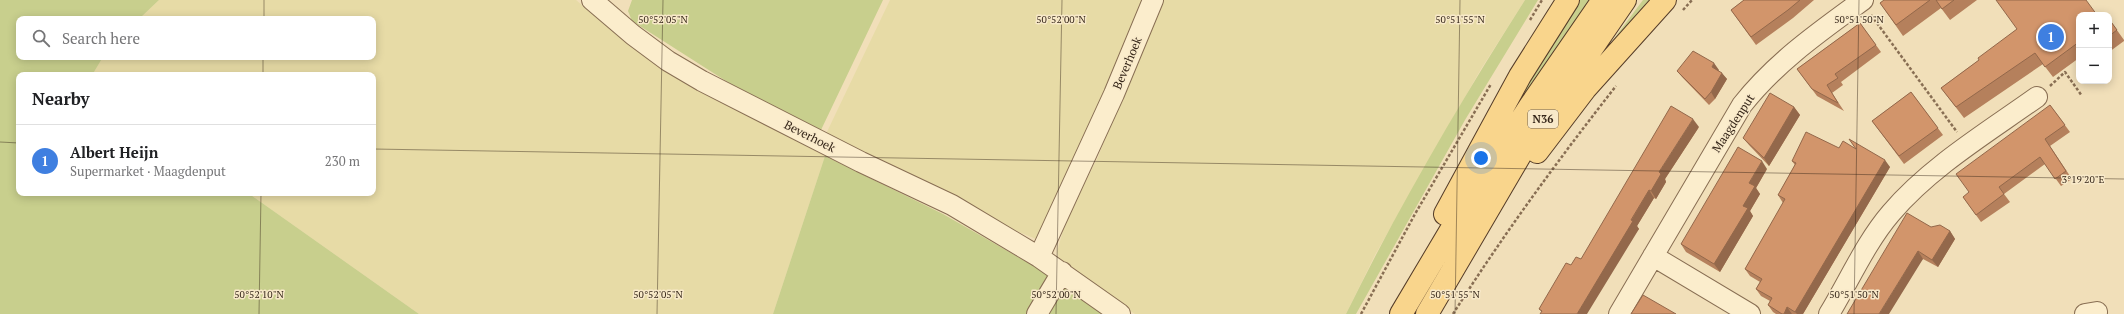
<!DOCTYPE html>
<meta charset="utf-8">
<style>
:root{--surface:#fff;--page:#f2f2f2;--text:#202124;--muted:#757577;--line:#e0e0e0;--accent:#9b1e21}
body{margin:0;font-family:"PT Serif",serif;background:var(--page);color:var(--text)}
.controls{position:absolute;right:12px;top:12px;display:grid;overflow:hidden;border-radius:8px;box-shadow:0 2px 10px #0003}
.controls button{width:36px;height:36px;display:grid;place-items:center;padding:0;border:0;border-bottom:1px solid var(--line);background:var(--surface);color:var(--text);font:20px sans-serif}
.you{position:absolute;left:1481px;top:158px;width:14px;height:14px;margin:-10px;border:3px solid #fff;border-radius:50%;background:#1a73e8;box-shadow:0 0 0 6px #1a73e833}
.badge{display:grid;place-items:center;width:26px;height:26px;border-radius:50%;background:var(--accent);color:#fff;font-size:13px;font-weight:700}
.pin{position:absolute;translate:-50% -50%;border:2px solid #fff;box-shadow:0 1px 4px #0006}
.list{margin:0;padding:0;list-style:none}
h2{display:flex;justify-content:space-between;align-items:center;height:52px;margin:0;padding:0 16px;font-size:17px}
h2 small{font-size:13px;font-weight:400;color:var(--muted)}
.list li{display:grid;grid-template-columns:26px 1fr auto;gap:12px;align-items:center;box-sizing:border-box;height:72px;padding:0 16px;border-top:1px solid var(--line)}
.list b{display:block;font-size:15px;white-space:nowrap}
.list p{margin:0;font-size:13px;white-space:nowrap;color:var(--muted)}
.list em{font-size:13px;font-style:normal;color:var(--muted)}
.icon{flex:none;width:22px;height:22px;fill:none;stroke:currentColor;stroke-width:2;stroke-linecap:round;stroke-linejoin:round}
.map{position:relative;flex:none;width:2124px;height:314px;overflow:hidden}
.search{position:absolute;background:var(--surface);box-shadow:0 2px 10px #0003;left:16px;top:16px;width:360px;height:44px;display:flex;align-items:center;gap:10px;box-sizing:border-box;padding:0 14px;border-radius:8px;color:var(--muted);font-size:15px}
.panel{position:absolute;background:var(--surface);box-shadow:0 2px 10px #0003;left:16px;top:72px;width:360px;height:124px;border-radius:8px}
.map>svg:first-child{display:block}
.farmland{fill:#e7dba6}
.green{fill:#c8cf8d}
.lines{fill:none;stroke-linecap:round;stroke-linejoin:round}
.minor-casing{stroke:#886e53;stroke-width:22}
.major-casing{stroke:#553c28;stroke-width:24}
.path{stroke:#886e53;stroke-width:2.5;stroke-dasharray:3 2;stroke-linecap:butt}
.minor{stroke:#fbedcc;stroke-width:20}
.major{stroke:#f9d58c;stroke-width:22}
.wall{fill:#b5805c}
.shaded-wall{fill:#93684b}
.building{fill:#d2956b;stroke:#93684b}
.ticks{fill:none;stroke:#352619;stroke-width:1;stroke-opacity:0.45}
.labels{text-anchor:middle;dominant-baseline:central;stroke-width:3;stroke-linejoin:round;paint-order:stroke}
.shield{fill:#f8e9c9;stroke:#70604e;stroke-width:1}
.shield-label{font-size:11px;font-weight:bold;fill:#352619}
.street-label{font-size:12px;fill:#352619;stroke:#f8e9c9}
.ticks-label{font-size:10px;text-anchor:middle;fill:#352619;stroke:#f8e9c9;stroke-width:3;stroke-linejoin:round;paint-order:stroke}
</style>
<div class="map">
<svg width="2124" height="314" viewBox="0 0 2124 314">
<rect width="100%" height="100%" fill="#f1dfb9"/>
<path class="farmland" d="M 159,0 L 576,0 L 603,23 L 665,69 L 825,156 L 773,314 L 419,314 L 248,193 L 373,193 L 373,75 L 99,75 L 94,72 L 103,57 L 373,57 L 373,19 L 139,19 Z
M 890,0 L 1143,0 L 1104,94 L 1036,239 L 1014,230 L 825,136 Z
M 1160,0 L 1525,0 L 1481,69 L 1375,255 L 1346,314 L 1135,314 L 1061,264 L 1057,252 L 1066,220 L 1098,157 Z"/>
<path class="green" d="M 0,0 L 159,0 L 139,19 L 19,19 L 19,57 L 103,57 L 94,72 L 99,75 L 19,75 L 19,193 L 248,193 L 419,314 L 0,314 Z
M 632,0 L 883,0 L 821,130 L 740,90 L 632,21 L 628,11 Z
M 1525,0 L 1538,0 L 1465,120 L 1356,314 L 1346,314 C 1399,206 1460,102 1525,0 Z
M 1576,0 L 1589,0 L 1491,145 Z
M 1643,0 L 1655,0 L 1610,44 Z
M 825,156 L 943,214 L 1039,269 L 1107,314 L 773,314 Z"/>
<g class="lines">
<defs>
<path id="minor" d="M 592,0 L 633,35 L 668,61 L 702,81 L 861,162 L 952,205 L 1039,257 L 1120,314
M 1653,256 L 1750,314
M 1039,257 L 1114,94 L 1153,0
M 1037,314 L 1062,272
M 1619,314 L 1742,105 C 1776,62 1819,32 1863,0
M 1829,314 C 1849,281 1866,242 1891,213 C 1930,167 1988,132 2037,97
M 2085,314 L 2097,312"/>
<path id="major" d="M 1537,152 L 1585,89 L 1665,0
M 1445,214 L 1520,76 L 1568,0
M 1401,314 L 1467,203 L 1530,106 L 1603,0
M 1427,314 L 1529,140 L 1625,0"/>
</defs>
<use href="#minor" class="minor-casing"/>
<use href="#major" class="major-casing"/>
<path class="path" d="M 1683,10 L 1692,0
M 1871,15 L 1957,132
M 1530,20 L 1542,0
M 2050,86 L 2065,72 L 2082,96
M 1361,314 L 1415,214 L 1491,84
M 1453,314 C 1503,235 1558,160 1616,86"/>
<use href="#minor" class="minor"/>
<use href="#major" class="major"/>
</g>
<path class="wall" d="M 1744,0 L 1814,0 L 1793,18 L 1756,45 L 1731,10 Z
M 1884,0 L 1977,0 L 1950,20 L 1941,8 L 1903,36 L 1880,3 Z
M 2079,15 L 2079,58 L 2053,77 L 2043,64 L 1964,118 L 1941,88 L 1979,60 L 2017,29 Z
M 2109,19 L 2124,40 L 2124,41 L 2109,52 Z
M 1860,23 L 1881,52 L 1841,82 L 1843,85 L 1832,93 L 1844,111 L 1817,96 L 1797,69 Z
M 1718,70 L 1727,79 L 1715,99 L 1709,105 L 1682,77 L 1677,71 L 1719,70 Z
M 1911,92 L 1943,135 L 1904,164 L 1872,121 Z
M 2050,105 L 2070,132 L 2050,146 L 2072,179 L 2061,186 L 2045,164 L 2004,194 L 2010,202 L 1981,222 L 1963,197 L 1969,193 Z
M 1794,107 L 1800,115 L 1769,166 L 1749,145 L 1743,138 Z
M 1699,127 L 1665,179 L 1666,182 L 1656,199 L 1654,198 L 1637,226 L 1639,229 L 1542,312 L 1539,309 L 1571,265 L 1581,259 Z
M 1839,148 L 1856,149 L 1890,167 L 1803,314 L 1776,314 L 1773,312 L 1768,305 L 1770,301 L 1761,296 L 1756,289 L 1760,282 L 1750,276 L 1745,269 L 1783,203 L 1778,195 L 1795,165 L 1792,161 Z
M 1767,169 L 1756,188 L 1760,194 L 1750,211 L 1753,216 L 1720,272 L 1686,252 L 1681,244 Z
M 1931,227 L 1950,231 L 1955,239 L 1938,267 L 1923,259 L 1847,314 Z"/>
<path class="shaded-wall" d="M 1714,63 L 1719,70 L 1717,73 L 1712,67 Z
M 1722,73 L 1727,79 L 1715,99 L 1711,92 Z
M 1794,107 L 1800,115 L 1769,166 L 1764,158 Z
M 1693,119 L 1699,127 L 1665,179 L 1666,182 L 1656,199 L 1651,191 L 1659,172 Z
M 1885,160 L 1890,167 L 1803,314 L 1797,314 L 1795,312 Z
M 1762,161 L 1767,169 L 1756,188 L 1760,194 L 1750,211 L 1753,216 L 1720,272 L 1714,264 L 1743,206 L 1749,183 Z
M 1649,190 L 1654,198 L 1637,226 L 1639,229 L 1587,314 L 1577,314 Z
M 1950,231 L 1955,239 L 1938,267 L 1932,260 Z
M 1918,251 L 1923,259 L 1889,314 L 1879,314 Z
M 1787,307 L 1792,314 L 1784,314 Z"/>
<path class="building" d="M 1744,0 L 1800,0 L 1788,10 L 1751,37 L 1731,10 Z
M 1884,0 L 1930,0 L 1896,25 L 1880,3 Z
M 1936,0 L 1954,0 L 1942,9 Z
M 1996,0 L 2086,0 L 2097,15 L 2079,15 L 2079,42 L 2045,67 L 2035,53 L 1956,107 L 1941,88 L 1979,60 L 1978,58 L 2017,29 Z
M 2109,19 L 2117,30 L 2109,36 Z
M 1860,23 L 1876,45 L 1835,74 L 1838,78 L 1827,85 L 1838,103 L 1812,89 L 1797,69 Z
M 1693,51 L 1714,63 L 1712,67 L 1722,73 L 1711,92 L 1705,99 L 1677,71 Z
M 1911,92 L 1938,128 L 1899,156 L 1872,121 Z
M 1770,93 L 1794,107 L 1764,158 L 1743,138 Z
M 2050,105 L 2065,125 L 2045,139 L 2066,171 L 2055,179 L 2040,157 L 1999,187 L 2004,194 L 1976,215 L 1963,197 L 1969,192 L 1956,174 Z
M 1671,106 L 1693,119 L 1659,172 L 1661,174 L 1651,191 L 1649,190 L 1631,220 L 1633,221 L 1577,314 L 1540,314 L 1542,311 L 1539,309 L 1566,263 L 1571,265 L 1576,257 L 1581,259 Z
M 1806,132 L 1839,148 L 1843,141 L 1856,149 L 1849,139 L 1885,160 L 1795,312 L 1787,307 L 1784,314 L 1782,314 L 1768,305 L 1772,298 L 1756,289 L 1762,279 L 1745,269 L 1785,199 L 1778,195 L 1796,163 L 1792,161 Z
M 1738,147 L 1762,161 L 1749,183 L 1755,186 L 1743,206 L 1748,208 L 1714,264 L 1681,244 Z
M 1907,213 L 1931,227 L 1940,225 L 1950,231 L 1932,260 L 1918,251 L 1879,314 L 1847,314 Z
M 1643,295 L 1676,314 L 1631,314 Z"/>
<path class="ticks" d="M 264,19 L 264,0M 263,75 L 263,57M 0,142 L 19,143M 373,149 L 2124,179M 259,314 L 261,193M 657,314 L 663,0M 1056,314 L 1062,0M 1455,314 L 1460,0M 1854,314 L 1859,0"/>
<g class="labels">
<rect class="shield" x="1528" y="110" width="30" height="18" rx="3"/>
<g class="shield-label">
<text x="1543" y="119">N36</text>
</g>
<g class="street-label">
<text transform="translate(1127 63) rotate(-67)">Beverhoek</text>
<text transform="translate(1733 123) rotate(-57)">Maagdenput</text>
<text transform="translate(810 136) rotate(27)">Beverhoek</text>
</g>
</g>
<g class="ticks-label">
<text x="663" y="23">50°52'05"N</text>
<text x="1061" y="23">50°52'00"N</text>
<text x="1460" y="23">50°51'55"N</text>
<text x="1859" y="23">50°51'50"N</text>
<text x="2083" y="183">3°19'20"E</text>
<text x="259" y="298">50°52'10"N</text>
<text x="658" y="298">50°52'05"N</text>
<text x="1056" y="298">50°52'00"N</text>
<text x="1455" y="298">50°51'55"N</text>
<text x="1854" y="298">50°51'50"N</text>
</g>
</svg>
<div class="controls">
<button>+</button>
<button>−</button>
</div>
<div class="you"></div>
<div class="pin badge" style="left:2051px;top:37px;background:#3f7fe0">1</div>
<div class="search"><svg class="icon" aria-label="search" viewBox="0 0 24 24"><circle cx="10" cy="10" r="6"/><path d="M15 15l6 6"/></svg>Search here</div>
<section class="panel">
<h2>Nearby<small></small></h2>
<ul class="list">
<li><span class="badge" style="background:#3f7fe0">1</span><div><b>Albert Heijn</b><p>Supermarket · Maagdenput</p></div><em>230 m</em></li>
</ul>
</section>
</div>
